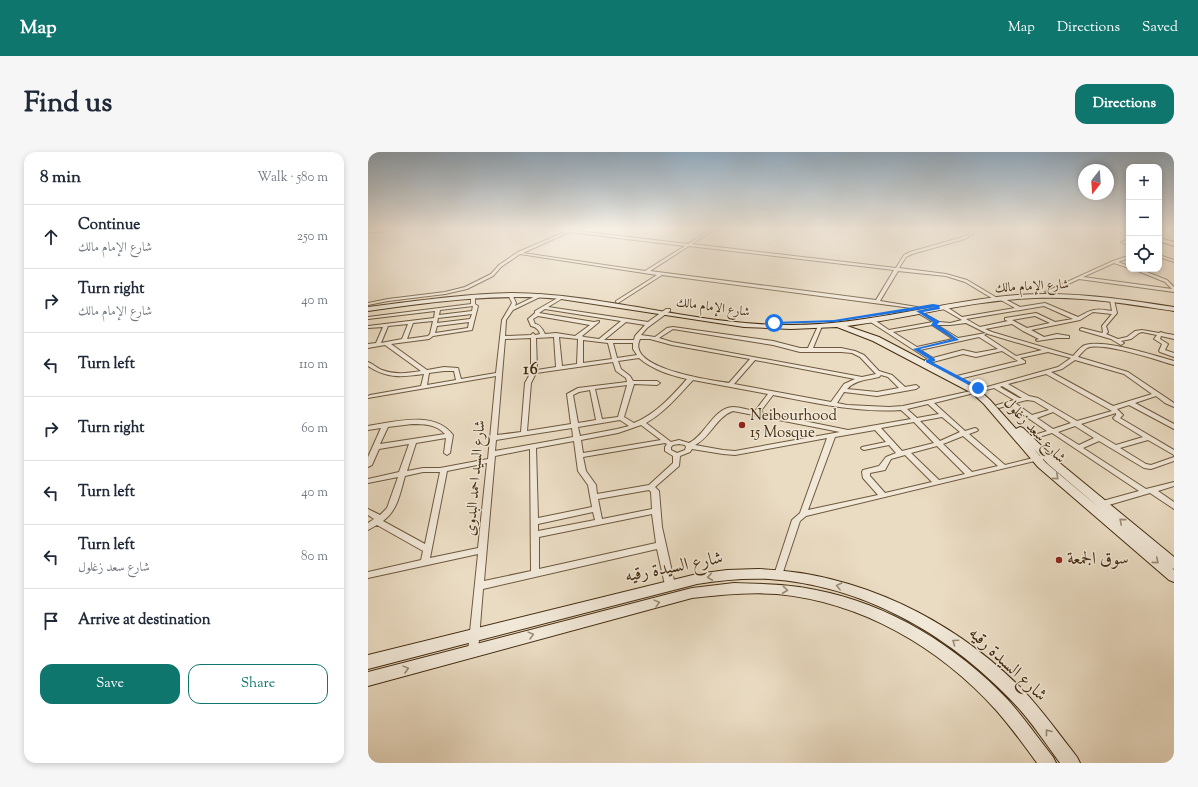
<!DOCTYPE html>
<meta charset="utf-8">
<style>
:root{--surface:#fff;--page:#f6f6f7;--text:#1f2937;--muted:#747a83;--line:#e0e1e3;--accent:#0f766e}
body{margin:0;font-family:"Sorts Mill Goudy",Amiri,serif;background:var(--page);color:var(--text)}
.controls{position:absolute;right:12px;top:12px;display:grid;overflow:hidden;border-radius:8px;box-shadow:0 2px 6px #0003}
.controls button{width:36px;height:36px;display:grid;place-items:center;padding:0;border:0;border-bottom:1px solid var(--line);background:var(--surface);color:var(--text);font:20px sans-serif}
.compass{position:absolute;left:710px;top:12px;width:36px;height:36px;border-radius:50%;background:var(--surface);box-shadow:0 2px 6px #0003;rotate:197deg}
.stop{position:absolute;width:12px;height:12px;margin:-9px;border:3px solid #1a73e8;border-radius:50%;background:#fff}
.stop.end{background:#1a73e8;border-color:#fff;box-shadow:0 1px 4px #0008}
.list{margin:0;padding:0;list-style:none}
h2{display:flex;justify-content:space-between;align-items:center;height:52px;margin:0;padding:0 16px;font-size:17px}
h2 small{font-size:13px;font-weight:400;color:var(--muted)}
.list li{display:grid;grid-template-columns:26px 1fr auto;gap:12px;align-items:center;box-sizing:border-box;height:64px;padding:0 16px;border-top:1px solid var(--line)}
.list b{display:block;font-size:15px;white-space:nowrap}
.list p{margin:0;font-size:13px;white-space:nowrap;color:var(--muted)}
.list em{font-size:13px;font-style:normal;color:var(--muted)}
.actions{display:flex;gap:8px;padding:12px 16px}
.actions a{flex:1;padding:9px 0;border:1px solid var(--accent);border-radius:12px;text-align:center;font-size:14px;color:var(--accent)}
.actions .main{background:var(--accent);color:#fff}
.icon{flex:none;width:22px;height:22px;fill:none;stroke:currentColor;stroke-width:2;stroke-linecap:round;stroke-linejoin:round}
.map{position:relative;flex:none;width:806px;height:611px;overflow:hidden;border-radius:12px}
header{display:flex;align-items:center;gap:24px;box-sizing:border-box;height:56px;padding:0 20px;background:var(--accent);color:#fff}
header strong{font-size:19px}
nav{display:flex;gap:22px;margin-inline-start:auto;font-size:14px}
.intro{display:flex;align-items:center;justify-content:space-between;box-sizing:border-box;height:96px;padding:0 24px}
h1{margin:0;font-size:28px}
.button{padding:10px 18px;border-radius:12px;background:var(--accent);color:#fff;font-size:14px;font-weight:700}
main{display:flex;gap:24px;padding:0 24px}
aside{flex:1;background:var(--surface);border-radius:12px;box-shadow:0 2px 6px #0003}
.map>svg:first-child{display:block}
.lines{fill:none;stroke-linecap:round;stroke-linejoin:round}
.street-casing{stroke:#6e593e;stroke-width:2}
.secondary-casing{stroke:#452d11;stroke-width:2}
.street{fill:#f1e8d8;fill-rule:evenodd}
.secondary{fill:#f1e8d8;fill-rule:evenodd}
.oneway{stroke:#9b8a74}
.route{fill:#1a73e8}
.poi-dot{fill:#8f2418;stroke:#f1e8d8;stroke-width:1.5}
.labels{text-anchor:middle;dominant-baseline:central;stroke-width:3;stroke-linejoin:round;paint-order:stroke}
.far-street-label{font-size:13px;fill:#452d11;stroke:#f1e8d8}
.poi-label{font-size:15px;fill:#452d11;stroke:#f1e8d8;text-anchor:start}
.street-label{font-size:15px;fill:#452d11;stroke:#f1e8d8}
.far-district-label{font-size:16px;font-weight:bold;letter-spacing:1px;fill:#452d11;stroke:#f1e8d8}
.near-poi-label{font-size:18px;fill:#452d11;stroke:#f1e8d8;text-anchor:start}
.near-street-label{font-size:18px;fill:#452d11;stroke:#f1e8d8}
</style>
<header>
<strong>Map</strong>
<nav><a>Map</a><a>Directions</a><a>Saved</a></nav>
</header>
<div class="intro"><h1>Find us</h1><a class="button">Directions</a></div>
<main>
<aside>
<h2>8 min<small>Walk · 580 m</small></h2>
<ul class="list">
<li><svg class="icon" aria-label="ahead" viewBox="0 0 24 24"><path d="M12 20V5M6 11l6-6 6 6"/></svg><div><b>Continue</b><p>شارع الإمام مالك</p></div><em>250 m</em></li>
<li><svg class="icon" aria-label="right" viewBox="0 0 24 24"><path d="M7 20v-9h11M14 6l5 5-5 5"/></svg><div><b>Turn right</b><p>شارع الإمام مالك</p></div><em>40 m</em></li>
<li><svg class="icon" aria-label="left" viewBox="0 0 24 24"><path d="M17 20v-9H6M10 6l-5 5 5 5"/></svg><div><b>Turn left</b></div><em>110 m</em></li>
<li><svg class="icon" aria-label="right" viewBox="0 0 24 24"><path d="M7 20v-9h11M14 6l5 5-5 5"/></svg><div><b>Turn right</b></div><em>60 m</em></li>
<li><svg class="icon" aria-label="left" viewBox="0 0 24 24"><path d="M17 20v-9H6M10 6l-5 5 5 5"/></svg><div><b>Turn left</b></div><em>40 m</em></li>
<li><svg class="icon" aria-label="left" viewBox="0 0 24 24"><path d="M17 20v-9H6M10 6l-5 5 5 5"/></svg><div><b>Turn left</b><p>شارع سعد زغلول</p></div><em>80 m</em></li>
<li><svg class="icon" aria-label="arrive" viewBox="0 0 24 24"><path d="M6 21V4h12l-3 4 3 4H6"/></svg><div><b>Arrive at destination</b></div></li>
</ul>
<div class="actions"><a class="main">Save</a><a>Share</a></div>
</aside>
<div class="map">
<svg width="806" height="611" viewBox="0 0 806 611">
<rect width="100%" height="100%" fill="#eadcc3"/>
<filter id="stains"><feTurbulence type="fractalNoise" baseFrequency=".005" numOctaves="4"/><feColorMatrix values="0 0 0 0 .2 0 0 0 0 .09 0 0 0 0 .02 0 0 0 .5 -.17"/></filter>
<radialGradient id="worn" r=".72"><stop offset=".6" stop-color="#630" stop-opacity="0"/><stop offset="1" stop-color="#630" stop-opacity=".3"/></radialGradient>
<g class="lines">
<defs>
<path id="street" d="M 18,77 L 25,77 L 12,80 L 0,80 L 0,78 Z
M 182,77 L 192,77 L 320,92 L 343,77 L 347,77 L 324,92 L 528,116 L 536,103 L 542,100 L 595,85 L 602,81 L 601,77 L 605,77 L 605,82 L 597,87 L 544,102 L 538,105 L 531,116 L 578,122 L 599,128 L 631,147 L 635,146 L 652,155 L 677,151 L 710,165 C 724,157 728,156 744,159 L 742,148 L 744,147 L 746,148 L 749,161 L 738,174 L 740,180 L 738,182 L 750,187 L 759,185 L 767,179 L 774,178 L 791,181 L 793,180 L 795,181 L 806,183 L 806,187 L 793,184 L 792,187 L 800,192 L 797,198 L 806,201 L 806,205 L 792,200 L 791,199 L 794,192 L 786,187 L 789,183 L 774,180 L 771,181 L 763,187 L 753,189 L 756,191 L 753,193 L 743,187 L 712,178 L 712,177 L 714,176 L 734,181 L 735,180 L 734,174 L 744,162 L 725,160 L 712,168 L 663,178 L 676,185 L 689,182 L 701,184 L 701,186 L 689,186 L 669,189 L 668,188 L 671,187 L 655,179 L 644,172 L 617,177 L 624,180 L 705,204 C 708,201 712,195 717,193 C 738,187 784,203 806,209 L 806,213 C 789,208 733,189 719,196 C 716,198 712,203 710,205 L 760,220 L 806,251 L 806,255 L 797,251 L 788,244 L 767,251 L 806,272 L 806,277 L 761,253 L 749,257 L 755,263 L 752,266 L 806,298 L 806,303 L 780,288 L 752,296 L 778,312 L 783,313 L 806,305 L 806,309 L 783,317 L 776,316 L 731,289 L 715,296 L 778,337 L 806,330 L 806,334 L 790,339 L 806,350 L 806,357 L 782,341 L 734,355 L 731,354 L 730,352 L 731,350 L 771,339 L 684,281 L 661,288 L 657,288 L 656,287 L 657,286 L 679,279 L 641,253 L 631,256 L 629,255 L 628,254 L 629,253 L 646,248 L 626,236 L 566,251 L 597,279 L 607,276 L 609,277 L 610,278 L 609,279 L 601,282 L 637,313 L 673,304 L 677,306 L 675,307 L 438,364 L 432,369 L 414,423 L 413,425 L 410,426 L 407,425 L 406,423 L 424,368 L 432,361 L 459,286 L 367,303 L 355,302 L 324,297 L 322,300 L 312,304 L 311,314 L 287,335 L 291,339 L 294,375 L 307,433 L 305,436 L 302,437 L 299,436 L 297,433 L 289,397 L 115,437 L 110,499 L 109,502 L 105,503 L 101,502 L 100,499 L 110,402 L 0,426 L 0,420 L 53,408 L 55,399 L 9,373 L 0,378 L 0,371 L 6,367 L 0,363 L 0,357 L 12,363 L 19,356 L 30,325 L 0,331 L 0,327 L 31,320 L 41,292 L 11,297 L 4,313 L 0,315 L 0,305 L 13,276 L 0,278 L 0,274 C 27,270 66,258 85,283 L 82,301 L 79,303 L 76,301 L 78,286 L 48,291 L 39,319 L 55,316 L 72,316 L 120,307 L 128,224 L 0,246 L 0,244 L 2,243 L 53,234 L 56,222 C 34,225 20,227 0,214 L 0,210 C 5,212 9,216 14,218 C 27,223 40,221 53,219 L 17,193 L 0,196 L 0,192 L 8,191 L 15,175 L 0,176 L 0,174 L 66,166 L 67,159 L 0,167 L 0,165 L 103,152 L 103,144 L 107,143 L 107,152 L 110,154 L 104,178 L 65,184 L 61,187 L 23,192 L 59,218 L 76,215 L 90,216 L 93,227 L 128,221 L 134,168 L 144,151 L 140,142 L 142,141 L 144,142 L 148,151 L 147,154 L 172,142 L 176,143 L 145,158 L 138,168 L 137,184 L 163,183 L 165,181 L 167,183 L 172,182 C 171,178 168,175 163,174 L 160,167 L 167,161 L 167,159 L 193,144 L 195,144 L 195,146 L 180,155 L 280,170 L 298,157 L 302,157 L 302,159 L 279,176 L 273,183 L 287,185 L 299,176 L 305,175 L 405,189 L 432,196 L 440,196 L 450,174 L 452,173 L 454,174 L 445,196 L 473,196 L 487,199 L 496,203 L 511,219 L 524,223 L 537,235 L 548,233 L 551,235 L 548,237 L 509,244 L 476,240 L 469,251 L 479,253 L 521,255 L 535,254 L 612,237 L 690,215 L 703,206 L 680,200 L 652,206 L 657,209 L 657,211 L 591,227 L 588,225 L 589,224 L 650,209 L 634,199 L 608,205 L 595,202 L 565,210 L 557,210 L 557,208 L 560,207 L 501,169 L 501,167 L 505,167 L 521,178 L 565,170 L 548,160 L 548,159 L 550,158 L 571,170 L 582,171 L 594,168 L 575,157 L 575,155 L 579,155 L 594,165 L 647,156 L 631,147 L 627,148 L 597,130 L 578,124 L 530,119 L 512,149 L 549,155 L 551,156 L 551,157 L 294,123 L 250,151 L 248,150 L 248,149 L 289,123 L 152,102 L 133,115 L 125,124 L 99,137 L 77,142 L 20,149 L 0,153 L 0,151 L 20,147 L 77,140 L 97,135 L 123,122 L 131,113 L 150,100 L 197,80 ZM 201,80 L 317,94 L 277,119 L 155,101 ZM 321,94 L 526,118 L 508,148 L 282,119 ZM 105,154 L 104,159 L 71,163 L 72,158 ZM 676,154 L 705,167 L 687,170 L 668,161 L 637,166 L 637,168 L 640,169 L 612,175 L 598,167 ZM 177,157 L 253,169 L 231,187 L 216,185 L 214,184 L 231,170 L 231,169 L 226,170 L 171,161 ZM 104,162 L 102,167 L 69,171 L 70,166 ZM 170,164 L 222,173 L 207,184 L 188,181 L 177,182 C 175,178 172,172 167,172 L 165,167 ZM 667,164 L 682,171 L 659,176 L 644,168 ZM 65,169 L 62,182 L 60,184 L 39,187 L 45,171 ZM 101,170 L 100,176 L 67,181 L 69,174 ZM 258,170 L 277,173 L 267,184 L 266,188 L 236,188 ZM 598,171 L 620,182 L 674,198 L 648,204 L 616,183 L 618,182 L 618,181 L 590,186 L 569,173 L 582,173 ZM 40,172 L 34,187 L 13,191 L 20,174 ZM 564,173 L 585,187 L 549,195 L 525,180 ZM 305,177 L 405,193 L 432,200 L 473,200 L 484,201 L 492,205 L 508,222 L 494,225 L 304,190 L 291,186 ZM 186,185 L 188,215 L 169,218 L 168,186 ZM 191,185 L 210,187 L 209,212 L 194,214 ZM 611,185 L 630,197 L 608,201 L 595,198 L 565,206 L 552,198 ZM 163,186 L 163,220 L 157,231 L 153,280 L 129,283 L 137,187 ZM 272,187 L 282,187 L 304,193 L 382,207 L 361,231 C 344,228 257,217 272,187 ZM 215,188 L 240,191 L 244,207 L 215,211 ZM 245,191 L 265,191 L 265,197 L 269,203 L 249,206 ZM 271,206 C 285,218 302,223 319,227 C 304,244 288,262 266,271 L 256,265 L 266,232 L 289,233 L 292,231 L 289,229 L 265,229 L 262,224 L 253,217 L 250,209 ZM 387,208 L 487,227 L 476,232 L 463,250 L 366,232 ZM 707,208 L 756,222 L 784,242 L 745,254 L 683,220 L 694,217 ZM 245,210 L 248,219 L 258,226 L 259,230 L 210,236 L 199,242 L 203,272 L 159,279 L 163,231 L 168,221 ZM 76,219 L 86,219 L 88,228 L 59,233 L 61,221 ZM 678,222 L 744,259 L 709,269 L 670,246 L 661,244 L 640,232 ZM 513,223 L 520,225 L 531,236 L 509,240 L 479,237 C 487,228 499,228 511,225 ZM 325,228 L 400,242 L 387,259 C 380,258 372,255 365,255 C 345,256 338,283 321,291 L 311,288 L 303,290 L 278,271 C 297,260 310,244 325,228 ZM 259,233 L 250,265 L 234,267 L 227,237 ZM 634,234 L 654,246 L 651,246 L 632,235 ZM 222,238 L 228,268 L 210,271 L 205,243 L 211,240 ZM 405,243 C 448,251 490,261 533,258 L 543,267 L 480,278 L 392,260 ZM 659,248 L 666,249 L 681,258 L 664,263 L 647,251 ZM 560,252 L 571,262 L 549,266 L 539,257 ZM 365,259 L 472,280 L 367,299 L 355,298 L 327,293 C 343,285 348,265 365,259 ZM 685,260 L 703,271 L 685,277 L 669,266 ZM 748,261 L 748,263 L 745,266 L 747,268 L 775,285 L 748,293 L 713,272 ZM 574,265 L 592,280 L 572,289 L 552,269 ZM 252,268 L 261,274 L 249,277 L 212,284 L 210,275 ZM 546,270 L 566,291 L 534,299 L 513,276 ZM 44,272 C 56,272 68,272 77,282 L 12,292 L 20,275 ZM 273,273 L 293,288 L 215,301 L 213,288 L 250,281 ZM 707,274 L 726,286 L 711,293 L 690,280 ZM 204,276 L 205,285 L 127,299 L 128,288 ZM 507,278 L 518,290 L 494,295 L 493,296 L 494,297 L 496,298 L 521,293 L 528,301 L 518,305 L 511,314 L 495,318 L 494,320 L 495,326 L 510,343 L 440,358 L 467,285 ZM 595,284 L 630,314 L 604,320 L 575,292 ZM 206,289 L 210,319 L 220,333 L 224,355 L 170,366 L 168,296 ZM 297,291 L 299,292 L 297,295 L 297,299 L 305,304 L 305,311 L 281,333 L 229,342 L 228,333 L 218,319 L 215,305 ZM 311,292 L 317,293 L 318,295 L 317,298 L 309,301 L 303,298 L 303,295 L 305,293 ZM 569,294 L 597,322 L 571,328 L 543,301 ZM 162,297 L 163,419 L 116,429 L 127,304 ZM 537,303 L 564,330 L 517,341 L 502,324 L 502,321 L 517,318 L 523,307 ZM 119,311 L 110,396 L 62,406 L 79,319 ZM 55,320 L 72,320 L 57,392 L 15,369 C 30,358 32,341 37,324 ZM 281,338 L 283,340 L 284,357 L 234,367 L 230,347 ZM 225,360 L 227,368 L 170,379 L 170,372 ZM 284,362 L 288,391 L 171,417 L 171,385 Z
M 761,87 L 761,89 L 758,90 L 761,92 L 761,94 L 753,90 Z
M 791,103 L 806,108 L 806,110 L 791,105 Z
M 760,104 L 761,104 L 761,106 L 750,110 L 761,114 L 761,116 L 746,111 L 715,125 L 804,137 L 797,130 L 765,117 L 771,117 L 799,128 L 806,135 L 806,140 L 711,127 L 681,141 L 677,140 L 745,109 Z"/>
<path id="secondary" d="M 757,77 L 761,77 L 761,79 Z
M 791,86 L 806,90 L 806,94 L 791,89 Z
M 145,141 C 239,142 330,174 424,173 C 500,173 574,149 649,143 C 702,139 754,147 806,155 L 806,159 C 760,152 714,144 667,146 C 604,148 542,166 479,174 L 511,185 L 610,237 L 622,248 L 648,277 L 652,275 L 655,276 L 688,308 L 806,405 L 806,417 L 804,416 L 806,418 L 806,430 L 801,428 L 670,315 L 616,252 L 604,241 L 505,189 L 469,175 L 423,177 L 376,175 L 193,147 C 128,141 64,150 0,159 L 0,155 C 48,149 96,142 145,141 ZM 665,296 L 680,312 L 734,358 L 678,311 Z
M 390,417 C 489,420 585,467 654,537 C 674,558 691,582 709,605 L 712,611 L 692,611 C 676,589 661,566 642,547 C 579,481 493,433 401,427 C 377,426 353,428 329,432 L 0,517 L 0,503 L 329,422 L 359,418 Z
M 366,431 C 394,432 421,432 448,438 C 521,452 589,494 640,548 C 656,566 670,586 685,605 L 688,611 L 669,611 C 656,593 643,575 628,558 C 571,495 494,450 409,442 C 380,440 352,443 324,446 L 0,534 L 0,520 L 324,436 Z"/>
</defs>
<use href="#street" class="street-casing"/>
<use href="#secondary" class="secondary-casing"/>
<use href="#street" class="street"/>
<use href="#secondary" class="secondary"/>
</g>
<defs><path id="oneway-chevron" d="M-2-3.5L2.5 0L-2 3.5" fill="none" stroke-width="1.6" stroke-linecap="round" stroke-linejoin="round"/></defs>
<g class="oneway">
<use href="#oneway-chevron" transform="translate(688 325) rotate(40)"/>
<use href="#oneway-chevron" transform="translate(754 369) rotate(-140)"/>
<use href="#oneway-chevron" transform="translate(788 409) rotate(40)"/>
<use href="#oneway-chevron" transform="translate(342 425) rotate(172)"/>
<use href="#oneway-chevron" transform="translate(471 434) rotate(-166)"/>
<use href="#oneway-chevron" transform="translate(417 438) rotate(6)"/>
<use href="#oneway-chevron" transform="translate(289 451) rotate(-15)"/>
<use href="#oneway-chevron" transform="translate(163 483) rotate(-15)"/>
<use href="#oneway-chevron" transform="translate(587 490) rotate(-145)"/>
<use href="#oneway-chevron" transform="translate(38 517) rotate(-15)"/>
<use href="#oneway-chevron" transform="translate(680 580) rotate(-128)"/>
</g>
<linearGradient id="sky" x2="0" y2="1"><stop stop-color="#92acc1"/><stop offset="0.47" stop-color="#f6efe4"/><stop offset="1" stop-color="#f6efe4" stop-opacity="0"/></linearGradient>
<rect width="806" height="163" fill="url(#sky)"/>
<path class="route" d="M 565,152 L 571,153 L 572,157 L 555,160 L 571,169 L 571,171 L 569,172 L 591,188 L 552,197 L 567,207 L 567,209 L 564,210 L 612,235 L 612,237 L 608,237 L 558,210 L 558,208 L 561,207 L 545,197 L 585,187 L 563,173 L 565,170 L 548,159 L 567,155 L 466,170 L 406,172 L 404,171 L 406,170 L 466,168 Z"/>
<g class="poi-dot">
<circle cx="374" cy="273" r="4"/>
<circle cx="691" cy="408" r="4"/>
</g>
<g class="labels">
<g class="far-street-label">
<text transform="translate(664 135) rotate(-3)">شارع الإمام مالك</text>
<text transform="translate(345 156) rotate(8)">شارع الإمام مالك</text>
</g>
<g class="poi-label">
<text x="382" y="264">Neibourhood<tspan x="382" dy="17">15 Mosque</tspan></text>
</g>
<g class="street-label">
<text transform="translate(666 279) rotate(47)">شارع سعد زغلول</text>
<text transform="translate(108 326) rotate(-85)">شارع السيد احمد البدوى</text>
</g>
<g class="far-district-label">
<text x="163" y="218">16</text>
</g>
<g class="near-poi-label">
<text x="699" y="408">سوق الجمعة</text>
</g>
<g class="near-street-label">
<text transform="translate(306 416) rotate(-11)">شارع السيدة رقيه</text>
<text transform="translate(639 513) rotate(43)">شارع السيدة رقيه</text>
</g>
</g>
<rect width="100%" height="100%" filter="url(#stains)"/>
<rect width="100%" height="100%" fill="url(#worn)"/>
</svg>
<div class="controls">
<button>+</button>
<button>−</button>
<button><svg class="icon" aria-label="locate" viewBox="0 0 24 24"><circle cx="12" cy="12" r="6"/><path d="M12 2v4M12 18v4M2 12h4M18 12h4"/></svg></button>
</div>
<svg class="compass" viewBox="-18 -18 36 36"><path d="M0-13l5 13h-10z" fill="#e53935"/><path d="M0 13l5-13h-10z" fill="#747a83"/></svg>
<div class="stop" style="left:406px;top:171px"></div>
<div class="stop end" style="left:610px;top:236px"></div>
</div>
</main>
